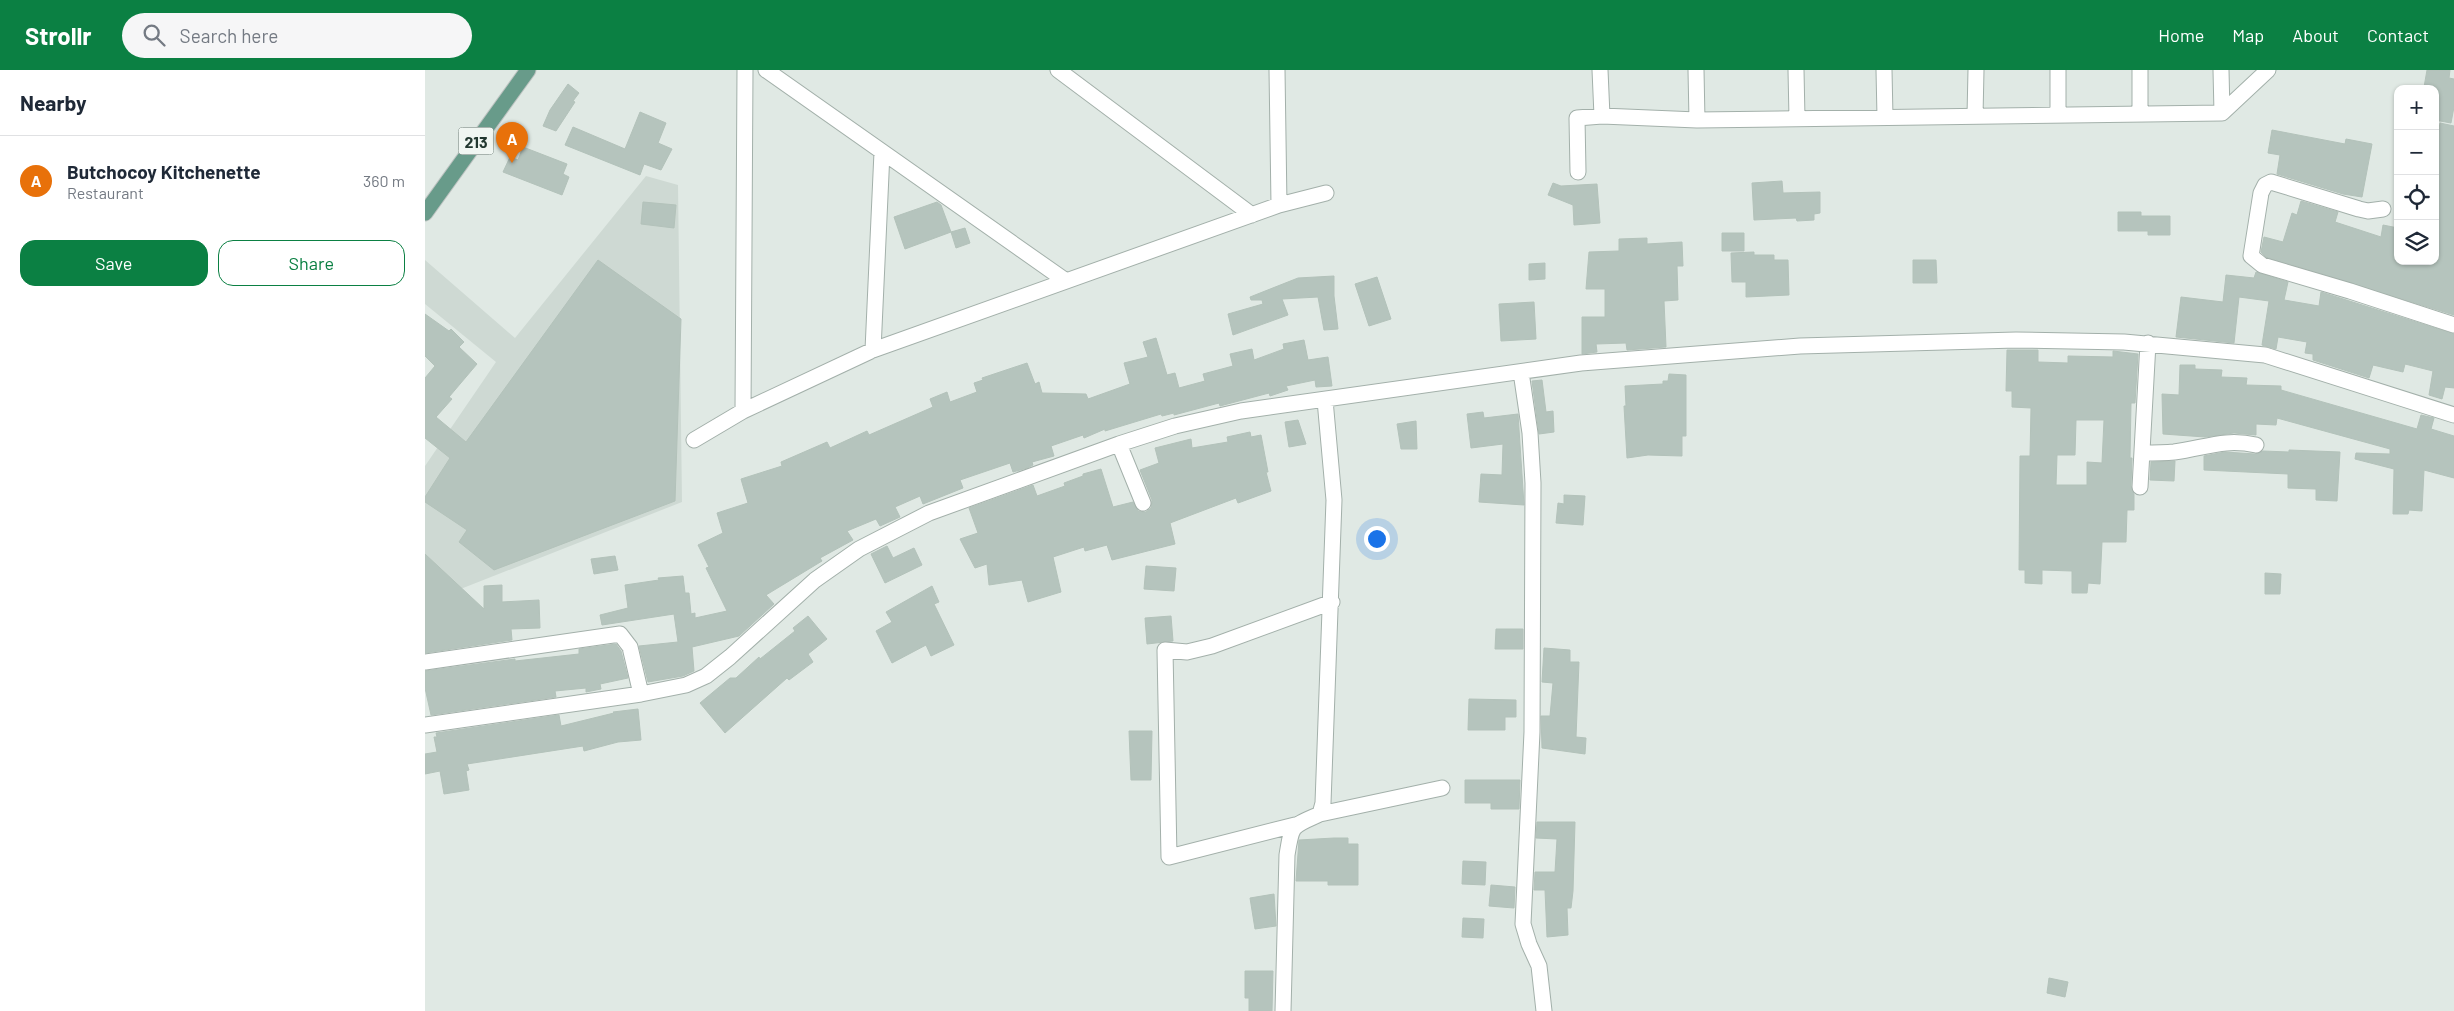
<!DOCTYPE html>
<meta charset="utf-8">
<style>
:root{--surface:#fff;--page:#f6f6f7;--text:#1f2937;--muted:#747a83;--line:#e0e1e3;--accent:#0b8043}
body{margin:0;font-family:Barlow,sans-serif;background:var(--page);color:var(--text)}
.controls{position:absolute;right:15px;top:15px;display:grid;overflow:hidden;border-radius:10px;box-shadow:0 1px 4px #0004}
.controls button{width:45px;height:45px;display:grid;place-items:center;padding:0;border:0;border-bottom:1px solid var(--line);background:var(--surface);color:var(--text);font:25px sans-serif}
.you{position:absolute;left:951px;top:468px;width:18px;height:18px;margin:-12px;border:4px solid #fff;border-radius:50%;background:#1a73e8;box-shadow:0 0 0 8px #1a73e833}
.badge{display:grid;place-items:center;width:32px;height:32px;border-radius:50%;background:var(--accent);color:#fff;font-size:16px;font-weight:700}
.pin{position:absolute;translate:-50% -41px;filter:drop-shadow(0 1px 2px #0008)}
.pin::after{content:'';position:absolute;top:26px;width:18px;height:15px;background:inherit;clip-path:polygon(0 0,100% 0,50% 100%)}
.list{margin:0;padding:0;list-style:none}
h2{display:flex;justify-content:space-between;align-items:center;height:65px;margin:0;padding:0 20px;font-size:21px}
h2 small{font-size:16px;font-weight:400;color:var(--muted)}
.list li{display:grid;grid-template-columns:32px 1fr auto;gap:15px;align-items:center;box-sizing:border-box;height:90px;padding:0 20px;border-top:1px solid var(--line)}
.list b{display:block;font-size:19px;white-space:nowrap}
.list p{margin:0;font-size:16px;white-space:nowrap;color:var(--muted)}
.list em{font-size:16px;font-style:normal;color:var(--muted)}
.actions{display:flex;gap:10px;padding:15px 20px}
.actions a{flex:1;padding:11px 0;border:1px solid var(--accent);border-radius:15px;text-align:center;font-size:18px;color:var(--accent)}
.actions .main{background:var(--accent);color:#fff}
.icon{flex:none;width:28px;height:28px;fill:none;stroke:currentColor;stroke-width:2;stroke-linecap:round;stroke-linejoin:round}
.map{position:relative;flex:none;width:2029px;height:941px;overflow:hidden}
header{display:flex;align-items:center;gap:30px;box-sizing:border-box;height:70px;padding:0 25px;background:var(--accent);color:#fff}
header strong{font-size:24px}
nav{display:flex;gap:28px;margin-inline-start:auto;font-size:18px}
.search{width:350px;height:45px;background:var(--page);display:flex;align-items:center;gap:12px;box-sizing:border-box;padding:0 18px;border-radius:28px;color:var(--muted);font-size:19px}
main{display:flex}
aside{flex:1;background:var(--surface)}
.map>svg:first-child{display:block}
.built{fill:#ced9d3}
.building{fill:#b5c4bd;stroke:#b3c2ba;fill-rule:evenodd}
.lines{fill:none;stroke-linecap:round;stroke-linejoin:round}
.street-casing{stroke:#a3b0aa;stroke-width:17}
.primary-casing{stroke:#bdc3c1;stroke-width:17}
.street{stroke:#fff;stroke-width:15}
.primary{stroke:#689b8a;stroke-width:15}
.labels{text-anchor:middle;dominant-baseline:central;stroke-width:4;stroke-linejoin:round;paint-order:stroke}
.shield{fill:#f0f6f2;stroke:#60716a;stroke-width:1}
.shield-label{font-size:16px;font-weight:bold;fill:#223830}
</style>
<header>
<strong>Strollr</strong>
<div class="search"><svg class="icon" aria-label="search" viewBox="0 0 24 24"><circle cx="10" cy="10" r="6"/><path d="M15 15l6 6"/></svg>Search here</div>
<nav><a>Home</a><a>Map</a><a>About</a><a>Contact</a></nav>
</header>
<main>
<aside>
<h2>Nearby<small></small></h2>
<ul class="list">
<li><span class="badge" style="background:#e8710a">A</span><div><b>Butchocoy Kitchenette</b><p>Restaurant</p></div><em>360 m</em></li>
</ul>
<div class="actions"><a class="main">Save</a><a>Share</a></div>
</aside>
<div class="map">
<svg width="2029" height="941" viewBox="0 0 2029 941">
<rect width="100%" height="100%" fill="#e0e9e4"/>
<path class="built" d="M 221,106 L 253,115 L 257,432 L 0,533 L 0,396 L 71,292 L 0,234 L 0,190 L 90,268 Z"/>
<path class="building" d="M 2002,0 L 2025,0 L 2024,8 L 2029,9 L 2029,37 L 2026,53 L 2010,50 L 2010,19 L 1999,17 Z
M 143,14 L 154,23 L 148,31 L 150,32 L 131,61 L 118,56 L 125,40 Z
M 215,42 L 241,53 L 233,73 L 247,79 L 236,100 L 219,94 L 215,105 L 140,75 L 148,57 L 200,79 Z
M 2015,53 L 2029,56 L 2029,245 L 1841,187 L 1836,182 L 1839,167 L 1858,172 L 1867,143 L 1872,145 L 1876,131 L 1913,142 L 1910,152 L 1956,167 L 1958,155 L 1973,158 L 1973,191 L 2010,191 L 2010,82 Z
M 1847,60 L 1920,74 L 1921,69 L 1947,74 L 1937,127 L 1918,124 L 1852,104 L 1855,85 L 1843,83 Z
M 98,77 L 142,94 L 138,104 L 144,107 L 137,125 L 78,102 L 85,87 L 93,90 Z
M 1357,111 L 1358,123 L 1395,122 L 1395,143 L 1389,144 L 1389,150 L 1372,151 L 1371,148 L 1329,150 L 1327,113 Z
M 1128,113 L 1136,116 L 1172,114 L 1175,153 L 1149,155 L 1148,135 L 1123,125 Z
M 218,132 L 251,135 L 249,158 L 216,154 Z
M 512,132 L 516,135 L 526,162 L 480,179 L 469,147 Z
M 1693,142 L 1716,142 L 1716,146 L 1745,146 L 1745,165 L 1723,165 L 1723,161 L 1693,161 Z
M 540,158 L 545,173 L 531,178 L 526,162 Z
M 1297,163 L 1319,163 L 1319,181 L 1297,181 Z
M 1222,168 L 1222,174 L 1257,172 L 1258,196 L 1252,196 L 1253,230 L 1239,231 L 1241,277 L 1202,280 L 1201,273 L 1171,274 L 1172,282 L 1157,284 L 1157,247 L 1180,247 L 1180,219 L 1161,219 L 1164,182 L 1194,181 L 1194,169 Z
M 1329,182 L 1329,185 L 1349,185 L 1349,190 L 1363,190 L 1364,225 L 1321,227 L 1321,212 L 1307,212 L 1306,183 Z
M 173,190 L 256,249 L 250,431 L 69,500 L 34,472 L 42,460 L 0,432 L 0,427 L 25,388 L 0,368 L 0,308 L 10,296 L 0,286 L 0,244 L 24,261 L 26,259 L 39,272 L 34,277 L 52,294 L 24,327 L 27,329 L 11,347 L 41,372 Z
M 1488,190 L 1511,190 L 1512,213 L 1488,213 Z
M 1120,193 L 1120,209 L 1104,210 L 1104,194 Z
M 1831,202 L 1863,212 L 1859,230 L 1894,236 L 1896,222 L 2029,264 L 2029,318 L 2020,317 L 2017,329 L 2004,325 L 2008,301 L 1980,294 L 1978,302 L 1948,295 L 1944,308 L 1888,290 L 1888,284 L 1880,283 L 1882,272 L 1853,267 L 1851,279 L 1837,275 L 1844,231 L 1814,227 L 1809,273 L 1751,267 L 1756,227 L 1798,232 L 1801,205 L 1829,208 Z
M 909,206 L 909,226 L 913,259 L 899,260 L 893,227 L 857,229 L 863,245 L 808,265 L 803,244 L 838,234 L 837,230 L 826,230 L 825,227 L 873,208 Z
M 952,207 L 966,249 L 944,256 L 930,214 Z
M 1109,232 L 1111,269 L 1076,271 L 1074,234 Z
M 731,268 L 742,305 L 750,303 L 754,318 L 780,311 L 778,304 L 808,296 L 805,284 L 827,279 L 829,290 L 859,279 L 858,274 L 879,270 L 883,290 L 903,287 L 907,316 L 891,317 L 890,310 L 861,316 L 863,320 L 845,326 L 844,323 L 795,336 L 794,333 L 749,345 L 749,343 L 737,346 L 736,344 L 680,361 L 680,359 L 659,368 L 658,365 L 626,376 L 629,386 L 607,392 L 608,395 L 602,398 L 588,402 L 585,393 L 535,410 L 538,418 L 498,434 L 495,426 L 470,437 L 475,447 L 455,456 L 451,449 L 422,461 L 428,470 L 395,488 L 397,491 L 341,525 L 349,534 L 314,566 L 267,577 L 269,601 L 258,606 L 223,612 L 214,576 L 253,572 L 249,544 L 177,555 L 175,545 L 203,538 L 200,515 L 234,510 L 233,508 L 258,506 L 260,523 L 264,523 L 266,544 L 270,543 L 270,548 L 302,541 L 281,498 L 284,497 L 273,475 L 298,463 L 292,443 L 323,433 L 316,409 L 357,396 L 356,392 L 402,372 L 405,378 L 442,361 L 444,365 L 508,337 L 505,329 L 522,322 L 525,332 L 552,322 L 549,313 L 558,310 L 557,308 L 602,293 L 610,314 L 614,312 L 617,323 L 661,324 L 663,329 L 705,314 L 699,293 L 723,287 L 718,272 Z
M 1582,280 L 1613,280 L 1613,292 L 1643,293 L 1643,286 L 1688,287 L 1688,281 L 1713,284 L 1710,333 L 1706,333 L 1705,388 L 1707,388 L 1706,416 L 1709,424 L 1709,440 L 1702,440 L 1701,472 L 1677,472 L 1675,514 L 1663,513 L 1662,523 L 1647,523 L 1647,501 L 1617,500 L 1617,514 L 1600,513 L 1600,500 L 1594,500 L 1595,386 L 1605,386 L 1606,338 L 1587,337 L 1587,321 L 1581,321 ZM 1651,350 L 1679,350 L 1677,393 L 1662,392 L 1662,415 L 1631,415 L 1632,385 L 1650,385 Z
M 1755,295 L 1770,295 L 1770,299 L 1797,300 L 1796,307 L 1822,308 L 1821,315 L 1856,316 L 1856,320 L 1992,359 L 1996,345 L 2009,348 L 2006,359 L 2029,366 L 2029,408 L 1999,400 L 1997,441 L 1984,440 L 1983,444 L 1968,444 L 1969,399 L 1930,389 L 1931,383 L 1965,384 L 1965,379 L 1852,348 L 1851,355 L 1831,354 L 1831,365 L 1809,363 L 1780,367 L 1738,364 L 1737,324 L 1754,325 Z
M 1244,304 L 1261,305 L 1261,366 L 1257,366 L 1257,386 L 1223,385 L 1202,388 L 1199,336 L 1201,336 L 1200,316 L 1238,314 L 1238,311 L 1243,311 Z
M 1117,310 L 1121,342 L 1128,341 L 1129,362 L 1114,364 L 1107,311 Z
M 1058,342 L 1059,348 L 1093,344 L 1099,435 L 1054,432 L 1056,404 L 1077,405 L 1078,374 L 1046,378 L 1042,344 Z
M 873,350 L 881,374 L 864,377 L 860,352 Z
M 991,351 L 992,379 L 976,379 L 972,354 Z
M 825,362 L 826,367 L 836,365 L 843,402 L 841,402 L 846,421 L 813,433 L 811,428 L 745,453 L 750,474 L 687,490 L 682,475 L 660,481 L 659,477 L 628,487 L 636,522 L 603,532 L 597,510 L 564,515 L 562,494 L 550,498 L 535,469 L 553,463 L 544,438 L 608,415 L 612,426 L 640,416 L 639,413 L 658,406 L 658,404 L 676,399 L 688,437 L 708,432 L 713,441 L 721,442 L 726,438 L 727,430 L 715,400 L 734,393 L 730,378 L 766,369 L 767,378 L 803,372 L 802,367 Z
M 1864,380 L 1915,382 L 1912,431 L 1891,430 L 1891,419 L 1863,418 L 1863,404 L 1779,400 L 1779,386 L 1800,382 L 1830,384 L 1838,381 L 1864,382 Z
M 1750,391 L 1749,411 L 1725,410 L 1726,392 Z
M 1139,425 L 1160,426 L 1158,455 L 1131,453 L 1133,433 L 1139,434 Z
M 462,476 L 468,488 L 489,478 L 497,495 L 460,513 L 446,484 Z
M 0,484 L 59,539 L 59,516 L 77,515 L 77,532 L 114,530 L 115,558 L 86,559 L 87,570 L 0,583 Z
M 190,486 L 193,500 L 169,504 L 166,489 Z
M 721,496 L 751,498 L 749,521 L 719,519 Z
M 1840,503 L 1856,504 L 1855,524 L 1840,524 Z
M 507,516 L 514,532 L 509,534 L 529,575 L 506,586 L 501,575 L 467,593 L 451,561 L 467,552 L 461,542 Z
M 383,546 L 402,569 L 383,584 L 388,592 L 364,610 L 362,608 L 300,663 L 275,633 L 305,608 L 311,608 L 334,587 L 335,589 L 370,561 L 368,558 Z
M 746,546 L 748,571 L 722,574 L 720,548 Z
M 1071,559 L 1098,559 L 1098,579 L 1070,579 Z
M 191,574 L 196,581 L 203,608 L 175,614 L 176,619 L 161,622 L 161,618 L 130,621 L 131,627 L 6,645 L 0,618 L 0,601 L 90,589 L 90,591 L 154,584 L 154,579 Z
M 1119,578 L 1145,580 L 1145,592 L 1154,592 L 1151,667 L 1161,668 L 1160,684 L 1117,678 L 1116,646 L 1125,646 L 1128,613 L 1117,612 Z
M 1044,629 L 1091,630 L 1091,647 L 1080,647 L 1080,660 L 1043,660 Z
M 213,639 L 216,670 L 193,672 L 159,681 L 158,676 L 42,694 L 44,700 L 41,701 L 44,720 L 19,724 L 15,701 L 0,704 L 0,684 L 12,682 L 9,667 L 12,667 L 11,663 L 134,645 L 136,656 L 189,643 L 188,642 Z
M 704,661 L 727,661 L 726,710 L 706,710 Z
M 1040,710 L 1095,710 L 1094,739 L 1066,739 L 1066,733 L 1040,733 Z
M 1112,752 L 1150,752 L 1148,821 L 1146,838 L 1142,838 L 1143,865 L 1122,867 L 1120,820 L 1109,820 L 1110,802 L 1130,802 L 1132,769 L 1111,768 Z
M 909,768 L 923,768 L 923,774 L 933,774 L 933,815 L 903,815 L 903,811 L 871,811 L 874,770 Z
M 1038,791 L 1061,792 L 1060,815 L 1037,814 Z
M 1066,815 L 1090,817 L 1089,838 L 1064,836 Z
M 849,824 L 851,856 L 830,859 L 825,828 Z
M 1038,848 L 1059,849 L 1058,868 L 1037,867 Z
M 820,901 L 848,901 L 847,941 L 824,941 L 824,928 L 820,928 Z
M 1624,908 L 1643,912 L 1640,927 L 1622,923 Z"/>
<g class="lines">
<defs>
<path id="street" d="M 341,0 L 641,211
M 633,0 L 827,145
M 852,0 L 854,135
M 1175,0 L 1177,46
M 1271,0 L 1272,50
M 1371,0 L 1372,48
M 1459,0 L 1460,47
M 1633,0 L 1633,45
M 1796,0 L 1797,43
M 1715,44 L 1715,0
M 1550,46 L 1551,0
M 1153,102 L 1152,48 L 1177,46 L 1272,50 L 1797,43 L 1843,0
M 1958,139 L 1943,141 L 1934,139 L 1846,112 L 1840,115 L 1836,123 L 1826,186 L 1837,195 L 1925,221 L 2029,255
M 448,280 L 457,82
M 1096,302 L 1105,363 L 1108,413 L 1107,662 L 1098,854 L 1104,874 L 1114,896 L 1119,941
M 318,341 L 320,0
M 269,370 L 318,341 L 448,280 L 854,135 L 901,123
M 694,374 L 718,433
M 1717,383 C 1728,383 1739,383 1749,382 C 1780,378 1799,368 1831,375
M 1715,417 L 1723,273
M 0,592 L 195,564 L 205,577 L 216,624
M 0,655 L 216,624 L 261,615 L 281,606 L 305,587 L 390,510 L 434,479 L 504,443 L 694,374 L 750,356 L 816,341 L 1156,293 L 1375,276 L 1591,270 L 1699,272 L 1840,285 L 2029,345
M 895,744 L 1017,718
M 870,755 L 744,787 L 740,580 L 762,582 L 787,576 L 907,532
M 858,941 L 862,785 C 867,754 866,757 895,744 L 898,733 L 909,430 L 900,330"/>
<path id="primary" d="M 0,143 L 103,0"/>
</defs>
<use href="#street" class="street-casing"/>
<use href="#primary" class="primary-casing"/>
<use href="#street" class="street"/>
<use href="#primary" class="primary"/>
</g>
<g class="labels">
<rect class="shield" x="33.5" y="57.5" width="35" height="27" rx="4"/>
<g class="shield-label">
<text x="51" y="71">213</text>
</g>
</g>
</svg>
<div class="controls">
<button>+</button>
<button>−</button>
<button><svg class="icon" aria-label="locate" viewBox="0 0 24 24"><circle cx="12" cy="12" r="6"/><path d="M12 2v4M12 18v4M2 12h4M18 12h4"/></svg></button>
<button><svg class="icon" aria-label="layers" viewBox="0 0 24 24"><path d="M12 4l9 5-9 5-9-5zM3 14l9 5 9-5"/></svg></button>
</div>
<div class="you"></div>
<div class="pin badge" style="left:87px;top:93px;background:#e8710a">A</div>
</div>
</main>
